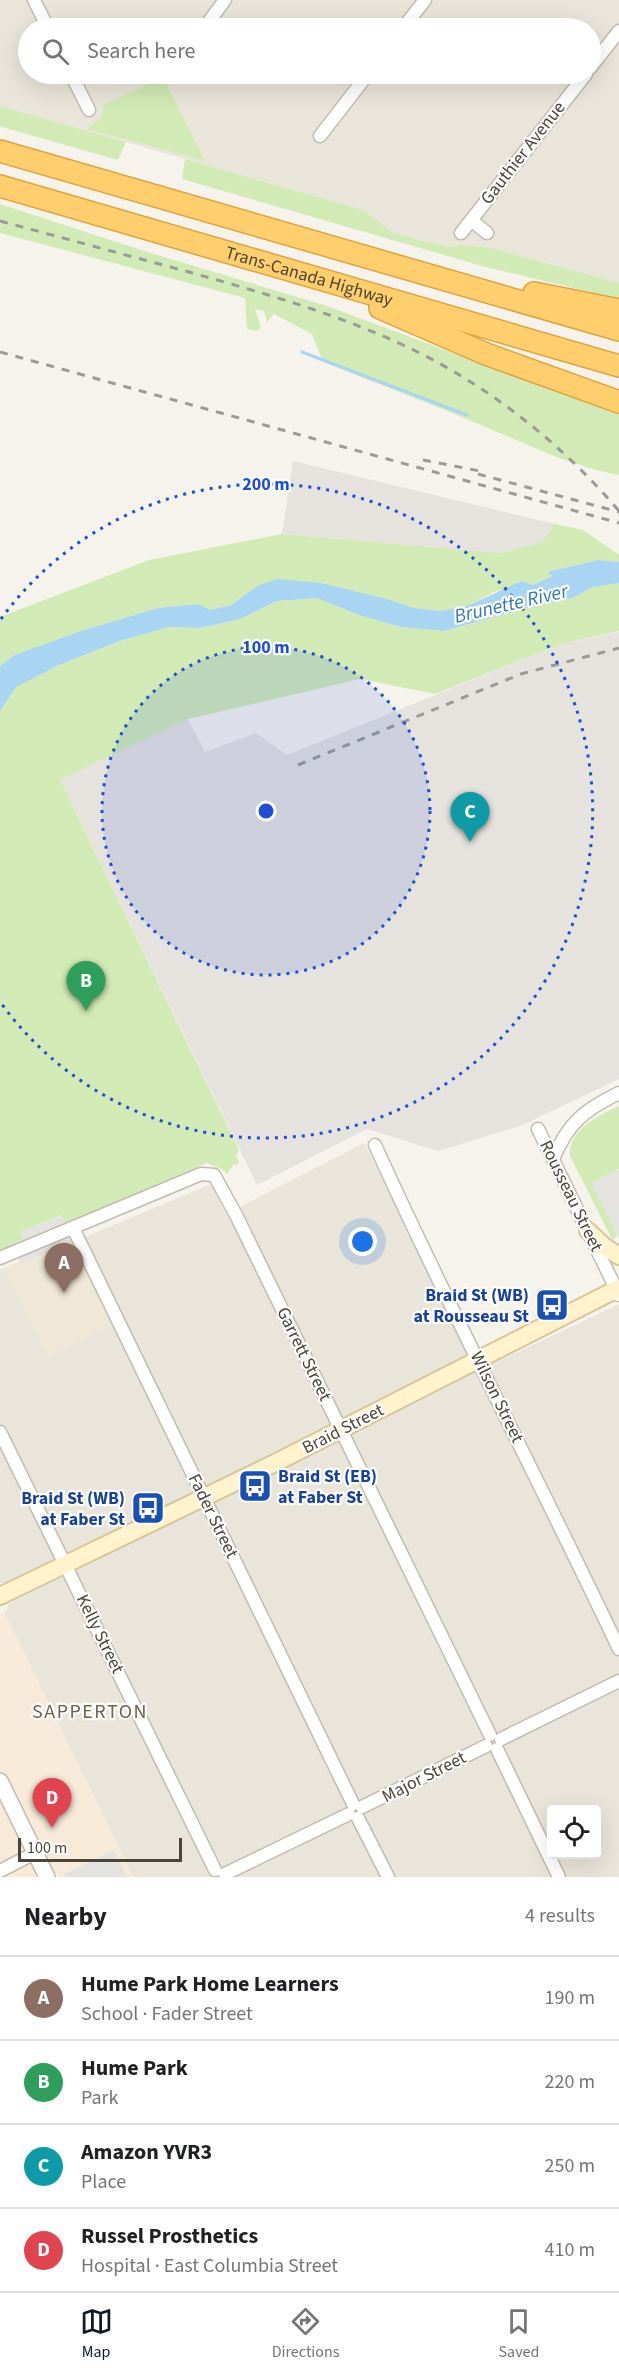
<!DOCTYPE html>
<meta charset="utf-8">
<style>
:root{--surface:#fff;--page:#f6f6f6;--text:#202124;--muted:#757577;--line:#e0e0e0;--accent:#111827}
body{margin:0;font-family:"Source Sans 3",sans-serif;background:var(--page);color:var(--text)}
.controls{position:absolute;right:18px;bottom:18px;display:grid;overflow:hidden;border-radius:6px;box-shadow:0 6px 24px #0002}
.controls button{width:54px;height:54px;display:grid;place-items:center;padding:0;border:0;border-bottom:2px solid var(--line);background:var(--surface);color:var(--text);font:30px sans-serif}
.scale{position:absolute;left:18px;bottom:15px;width:164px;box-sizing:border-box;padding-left:6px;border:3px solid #4b4439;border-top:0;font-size:16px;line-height:21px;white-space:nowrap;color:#4b4439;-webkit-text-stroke:4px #fff;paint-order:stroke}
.you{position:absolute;left:363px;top:1242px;width:21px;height:21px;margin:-15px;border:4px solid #fff;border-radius:50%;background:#1a73e8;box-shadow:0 0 0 9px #1a73e833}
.badge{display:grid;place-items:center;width:39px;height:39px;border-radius:50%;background:var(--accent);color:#fff;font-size:20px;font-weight:700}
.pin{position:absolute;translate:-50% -50px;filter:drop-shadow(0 2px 3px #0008)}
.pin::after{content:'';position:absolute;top:32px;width:21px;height:18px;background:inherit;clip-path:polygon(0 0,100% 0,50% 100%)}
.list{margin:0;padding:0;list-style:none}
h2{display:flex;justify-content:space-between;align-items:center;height:78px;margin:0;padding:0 24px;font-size:26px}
h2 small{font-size:20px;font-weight:400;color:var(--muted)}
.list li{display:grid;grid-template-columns:39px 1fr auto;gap:18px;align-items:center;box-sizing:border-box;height:84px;padding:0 24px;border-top:2px solid var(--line)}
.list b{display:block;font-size:22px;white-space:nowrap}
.list p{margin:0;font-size:20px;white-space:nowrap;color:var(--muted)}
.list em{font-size:20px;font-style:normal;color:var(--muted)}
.icon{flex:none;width:33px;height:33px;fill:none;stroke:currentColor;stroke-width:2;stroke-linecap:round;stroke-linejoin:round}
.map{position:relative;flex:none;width:619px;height:1877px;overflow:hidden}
.search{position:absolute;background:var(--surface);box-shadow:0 6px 24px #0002;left:18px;right:18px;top:18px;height:66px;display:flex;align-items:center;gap:15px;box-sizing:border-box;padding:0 21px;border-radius:33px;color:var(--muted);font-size:22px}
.sheet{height:414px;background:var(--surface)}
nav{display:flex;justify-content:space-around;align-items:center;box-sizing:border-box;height:84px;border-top:2px solid var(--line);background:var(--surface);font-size:16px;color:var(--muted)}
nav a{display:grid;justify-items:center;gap:3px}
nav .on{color:var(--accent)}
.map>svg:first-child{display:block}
.residential{fill:#eae5da;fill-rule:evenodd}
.commercial{fill:#f7ead8}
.industrial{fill:#e6e2dd}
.education{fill:#efe8d6}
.green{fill:#d2eab5}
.parking{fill:#e5e3e0}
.water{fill:#a9d4f2}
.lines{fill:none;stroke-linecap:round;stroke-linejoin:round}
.stream{stroke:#a9d4f2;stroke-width:3}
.minor-casing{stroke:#c2bbae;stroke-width:15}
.tertiary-casing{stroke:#c2bbae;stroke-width:18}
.secondary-casing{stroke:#d6c79b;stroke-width:20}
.motorway-casing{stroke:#e0a43c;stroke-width:24}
.minor{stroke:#fff;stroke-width:12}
.tertiary{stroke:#fff;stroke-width:15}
.secondary{stroke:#fff3cd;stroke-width:16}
.motorway{stroke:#ffcf6e;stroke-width:21}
.rail{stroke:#9a9a9a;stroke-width:3;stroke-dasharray:8 8;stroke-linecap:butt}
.ring{fill:none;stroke:#1d4ed8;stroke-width:3;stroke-dasharray:3 6}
.labels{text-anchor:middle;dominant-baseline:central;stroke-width:4.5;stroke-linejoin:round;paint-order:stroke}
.street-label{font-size:18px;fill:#4b4439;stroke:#fff}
.transit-label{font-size:18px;font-weight:bold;fill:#164399;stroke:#fff;text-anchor:end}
.water-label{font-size:20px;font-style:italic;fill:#2e7ab2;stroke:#fff}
.neighbourhood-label{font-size:20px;letter-spacing:1.5px;fill:#6e6250;stroke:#fff}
.centre{fill:#1d4ed8;stroke:#fff;stroke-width:3}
.ring-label{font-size:18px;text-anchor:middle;font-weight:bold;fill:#1d4ed8;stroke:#fff;stroke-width:4.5;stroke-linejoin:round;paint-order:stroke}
</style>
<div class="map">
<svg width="619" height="1877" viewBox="0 0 619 1877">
<rect width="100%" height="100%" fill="#f6f3ec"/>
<path class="residential" d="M 0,0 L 619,0 L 619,283 L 487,247 L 458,245 L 449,247 L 420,240 L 392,232 L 364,210 L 0,106 ZM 28,28 L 590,28 L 590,74 L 28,74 Z
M 364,1143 L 478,1371 L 619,1304 L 619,1877 L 133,1877 L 4,1612 L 7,1611 L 8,1604 L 458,1382 L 5,1583 L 0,1583 L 0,1270 L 3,1268 L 48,1356 L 125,1318 L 85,1237 L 211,1184 L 226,1214 ZM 552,1810 L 596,1810 L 596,1854 L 552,1854 Z"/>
<path class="commercial" d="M 4,1612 L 133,1877 L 59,1877 L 57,1872 L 50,1877 L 0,1877 L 0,1614 Z"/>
<path class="industrial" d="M 293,461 L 555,524 L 542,542 L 500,553 L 282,534 Z
M 619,632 L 619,1079 L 520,1126 L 438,1151 L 367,1129 L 257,1185 L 60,780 L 188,719 L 205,752 L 256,733 L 287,755 L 561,644 Z"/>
<path class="education" d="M 85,1237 L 125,1318 L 48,1356 L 3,1268 Z"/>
<path class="green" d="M 163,77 L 205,161 L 88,129 C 95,120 105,120 103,105 Z
M 0,106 L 126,142 L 118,160 L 2,127 L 0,126 Z
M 185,159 L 364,210 L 392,232 L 420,240 L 449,247 L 458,245 L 487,247 L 619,283 L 619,299 L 482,266 L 182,179 Z
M 0,204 L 141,250 L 327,306 L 560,393 L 619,412 L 619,475 C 570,466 527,444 481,425 C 429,403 376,383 323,362 L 312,334 L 274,314 L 267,322 L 264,311 L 255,309 L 261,328 L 256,331 L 247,329 L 245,298 L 0,233 Z
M 555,524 L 583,530 L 619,555 L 619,562 L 598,560 L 549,572 L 552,576 L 533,585 L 496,591 L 464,607 L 440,611 L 414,608 L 387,599 L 321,583 L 257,586 L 231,605 L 210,610 L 198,604 L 158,608 L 84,630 L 14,655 L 0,666 L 0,617 L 149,560 L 282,534 L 500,553 L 542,542 Z
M 619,583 L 619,631 L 561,644 L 435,694 L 360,679 L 188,719 L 60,780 L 239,1150 L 236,1156 L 239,1162 L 237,1165 L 234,1164 L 227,1174 L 222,1169 L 207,1163 L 66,1223 L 61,1215 L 21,1232 L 24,1239 L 0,1251 L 0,711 L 16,687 L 59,665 L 121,641 L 169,627 L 200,628 L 240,619 L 277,601 L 317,598 L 359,615 L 401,627 L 444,631 L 533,606 L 572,598 L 593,587 Z
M 619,1106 L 619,1169 L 592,1183 L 617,1234 L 613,1241 L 570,1156 C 568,1130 599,1115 619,1106 Z"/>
<path class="parking" d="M 619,1169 L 619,1239 L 591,1183 Z
M 62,1215 L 74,1241 L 21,1264 L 9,1246 L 23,1239 L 21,1232 Z
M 114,1850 L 127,1877 L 65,1877 L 64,1874 Z"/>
<path class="water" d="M 598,560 L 619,562 L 619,583 L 593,587 L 572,598 L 533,606 L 444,631 L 401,627 L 359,615 L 317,598 L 277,601 L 240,619 L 200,628 L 169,627 L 120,641 L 59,665 L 16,687 L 0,711 L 0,666 L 14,655 L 84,630 L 158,608 L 198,604 L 210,610 L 231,605 L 257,586 L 277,579 L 321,583 L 387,599 L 414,608 L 440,611 L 464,607 L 522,581 L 533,585 L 552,576 L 548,572 Z"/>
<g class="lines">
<path class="stream" d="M 302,352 L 467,415"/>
<defs>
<path id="minor" d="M 34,0 L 48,28
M 204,28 L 225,0
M 403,28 L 425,0
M 590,68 L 619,31
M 71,74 L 89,110
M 320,136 L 368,74
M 471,220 L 487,233
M 461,233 L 586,74
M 538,1129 L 619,1295
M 375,1145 C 452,1315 539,1480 619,1649
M 553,1159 C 568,1123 584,1110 619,1093
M 73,1228 L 353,1804
M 0,1258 L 201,1174 L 214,1175 L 236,1215 L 490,1735
M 0,1432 L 215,1870
M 501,1739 L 619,1681
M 497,1749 L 559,1877
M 362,1807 L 486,1746
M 358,1818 L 388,1877
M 0,1871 L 35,1853
M 225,1874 L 349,1814"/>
<path id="tertiary" d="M 0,1781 L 47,1877"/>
<path id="secondary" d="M 588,1231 L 605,1247 L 619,1256
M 0,1596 L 273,1464 L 619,1288"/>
<g id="motorway">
<path d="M 0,151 L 619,330"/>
<path id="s1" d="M 0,186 L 619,366"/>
<path d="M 534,293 L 619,310"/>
<path d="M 380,308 L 486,354 L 619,402"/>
</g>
</defs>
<use href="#minor" class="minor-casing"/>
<use href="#tertiary" class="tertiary-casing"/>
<use href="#secondary" class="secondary-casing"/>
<use href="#motorway" class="motorway-casing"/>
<use href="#minor" class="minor"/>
<use href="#tertiary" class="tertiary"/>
<use href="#secondary" class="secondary"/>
<use href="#motorway" class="motorway"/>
<path class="rail" d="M 0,221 C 63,238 126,255 189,272 C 274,296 359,320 437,362 C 506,400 568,451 619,511
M 0,352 L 619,523
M 423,460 L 485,472
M 478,474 L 619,512
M 298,765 L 521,674 L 619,648"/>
</g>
<circle cx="266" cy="811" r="164" fill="#1d4ed8" fill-opacity=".12"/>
<g class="ring">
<circle cx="266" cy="811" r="164"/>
<path d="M1 619A327 327 0 1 1 1 1003"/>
</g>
<defs>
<symbol id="bus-square" viewBox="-11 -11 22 22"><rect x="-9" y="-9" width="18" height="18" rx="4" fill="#1a4fb4" stroke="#fff"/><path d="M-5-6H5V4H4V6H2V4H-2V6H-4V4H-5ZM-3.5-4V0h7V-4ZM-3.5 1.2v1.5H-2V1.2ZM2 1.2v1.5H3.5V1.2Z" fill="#fff"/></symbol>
</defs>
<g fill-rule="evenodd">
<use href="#bus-square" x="533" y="1286" width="38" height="38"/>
<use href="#bus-square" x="236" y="1467" width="38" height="38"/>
<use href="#bus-square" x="129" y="1489" width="38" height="38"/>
</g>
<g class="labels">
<g class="street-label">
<text transform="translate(523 153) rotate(-52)">Gauthier Avenue</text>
<text stroke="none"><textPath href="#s1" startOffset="322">Trans-Canada Highway</textPath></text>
<text transform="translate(571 1196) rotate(64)">Rousseau Street</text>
<text transform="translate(304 1354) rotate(64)">Garrett Street</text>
<text transform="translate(497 1397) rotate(64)">Wilson Street</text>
<text transform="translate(343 1429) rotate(-27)">Braid Street</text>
<text transform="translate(213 1516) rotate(64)">Fader Street</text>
<text transform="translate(100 1634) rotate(64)">Kelly Street</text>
<text transform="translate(424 1777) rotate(-27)">Major Street</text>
</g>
<g class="transit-label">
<text x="529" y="1295">Braid St (WB)<tspan x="529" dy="21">at Rousseau St</tspan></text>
<text x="278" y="1476" text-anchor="start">Braid St (EB)<tspan x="278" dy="21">at Faber St</tspan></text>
<text x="125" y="1498">Braid St (WB)<tspan x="125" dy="21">at Faber St</tspan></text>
</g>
<g class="water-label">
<text transform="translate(511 604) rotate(-13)">Brunette River</text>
</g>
<g class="neighbourhood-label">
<text x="90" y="1712">SAPPERTON</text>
</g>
</g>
<circle cx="266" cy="811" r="9" class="centre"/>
<g class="ring-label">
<text x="266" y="490">200 m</text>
<text x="266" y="653">100 m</text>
</g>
</svg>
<div class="controls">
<button><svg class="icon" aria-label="locate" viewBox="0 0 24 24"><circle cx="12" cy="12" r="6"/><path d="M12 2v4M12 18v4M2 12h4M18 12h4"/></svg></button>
</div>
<div class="scale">100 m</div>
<div class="you"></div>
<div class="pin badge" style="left:64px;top:1293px;background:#8d6e63">A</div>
<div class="pin badge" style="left:86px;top:1011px;background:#2e9e5b">B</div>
<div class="pin badge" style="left:470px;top:842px;background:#0f9aa8">C</div>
<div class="pin badge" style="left:52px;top:1828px;background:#e0444e">D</div>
<div class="search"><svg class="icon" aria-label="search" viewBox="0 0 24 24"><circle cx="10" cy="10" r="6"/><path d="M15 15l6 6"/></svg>Search here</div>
</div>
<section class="sheet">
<h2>Nearby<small>4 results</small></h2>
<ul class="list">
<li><span class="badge" style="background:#8d6e63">A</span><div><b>Hume Park Home Learners</b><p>School · Fader Street</p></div><em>190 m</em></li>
<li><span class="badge" style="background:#2e9e5b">B</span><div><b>Hume Park</b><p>Park</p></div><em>220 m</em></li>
<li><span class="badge" style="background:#0f9aa8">C</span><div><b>Amazon YVR3</b><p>Place</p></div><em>250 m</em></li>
<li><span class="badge" style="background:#e0444e">D</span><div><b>Russel Prosthetics</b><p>Hospital · East Columbia Street</p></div><em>410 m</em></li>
</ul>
</section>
<nav>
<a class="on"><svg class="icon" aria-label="map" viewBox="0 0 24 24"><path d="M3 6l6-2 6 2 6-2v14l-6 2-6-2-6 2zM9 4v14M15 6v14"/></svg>Map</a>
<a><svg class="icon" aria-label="directions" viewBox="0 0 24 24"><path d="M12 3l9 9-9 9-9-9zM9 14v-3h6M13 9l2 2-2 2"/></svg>Directions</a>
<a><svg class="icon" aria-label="saved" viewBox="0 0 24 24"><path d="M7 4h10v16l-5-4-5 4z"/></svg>Saved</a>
</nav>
